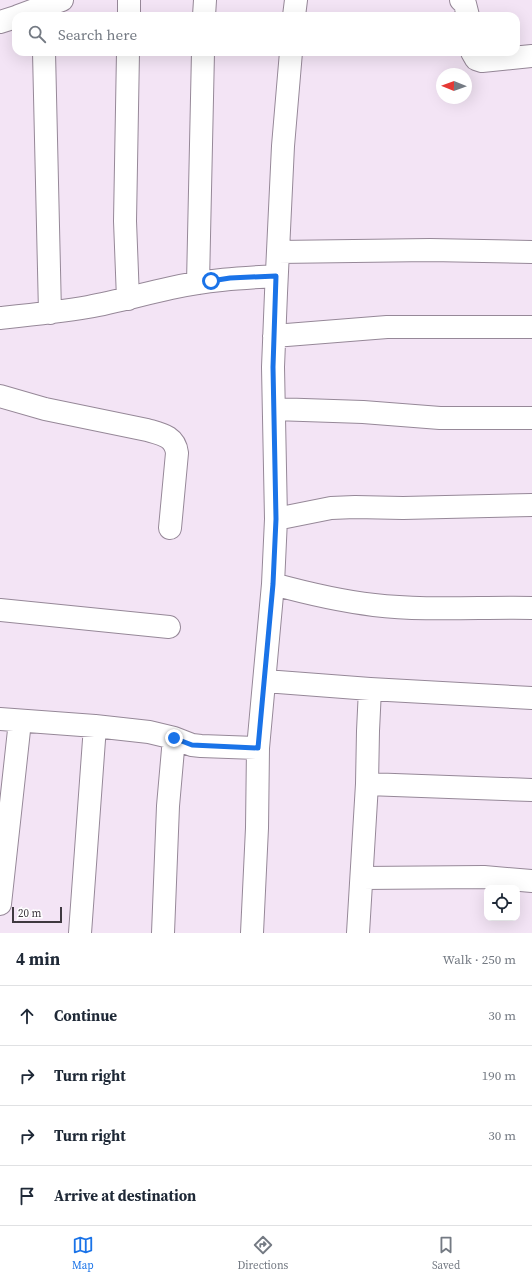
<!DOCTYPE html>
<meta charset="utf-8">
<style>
:root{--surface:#fff;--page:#f2f2f3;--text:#1f2937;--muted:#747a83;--line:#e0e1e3;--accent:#1a73e8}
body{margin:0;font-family:"Source Serif 4",serif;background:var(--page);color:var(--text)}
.controls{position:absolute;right:12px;bottom:12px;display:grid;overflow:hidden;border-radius:8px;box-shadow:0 4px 16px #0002}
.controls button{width:36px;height:36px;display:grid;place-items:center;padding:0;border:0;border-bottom:1px solid var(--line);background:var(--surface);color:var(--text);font:20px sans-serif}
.compass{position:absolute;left:436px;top:68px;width:36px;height:36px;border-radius:50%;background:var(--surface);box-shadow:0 4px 16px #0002;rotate:271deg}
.scale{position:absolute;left:12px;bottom:10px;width:50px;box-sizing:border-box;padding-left:4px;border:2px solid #3f3940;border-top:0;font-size:11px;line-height:14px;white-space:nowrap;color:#3f3940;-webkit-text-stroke:3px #fff;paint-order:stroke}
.stop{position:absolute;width:12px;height:12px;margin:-9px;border:3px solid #1a73e8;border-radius:50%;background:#fff}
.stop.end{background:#1a73e8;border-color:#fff;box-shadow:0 1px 4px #0008}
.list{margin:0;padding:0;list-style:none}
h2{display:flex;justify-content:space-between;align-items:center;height:52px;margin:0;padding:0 16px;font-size:17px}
h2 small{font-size:13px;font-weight:400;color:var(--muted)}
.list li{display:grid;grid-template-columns:26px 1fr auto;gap:12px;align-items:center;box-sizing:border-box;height:60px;padding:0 16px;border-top:1px solid var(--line)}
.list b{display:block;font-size:15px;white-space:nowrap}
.list em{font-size:13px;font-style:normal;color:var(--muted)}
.icon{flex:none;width:22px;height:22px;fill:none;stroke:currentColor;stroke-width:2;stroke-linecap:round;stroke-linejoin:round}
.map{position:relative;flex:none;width:532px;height:933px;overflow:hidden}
.search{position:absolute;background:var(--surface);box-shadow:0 4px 16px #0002;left:12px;right:12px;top:12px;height:44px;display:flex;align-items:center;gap:10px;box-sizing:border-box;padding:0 14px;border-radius:12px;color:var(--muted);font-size:15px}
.sheet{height:292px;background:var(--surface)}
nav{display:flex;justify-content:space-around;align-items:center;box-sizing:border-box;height:56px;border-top:1px solid var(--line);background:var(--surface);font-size:11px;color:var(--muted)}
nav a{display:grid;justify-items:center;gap:2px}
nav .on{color:var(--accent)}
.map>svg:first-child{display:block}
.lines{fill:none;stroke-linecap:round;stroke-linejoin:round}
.minor-casing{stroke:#968898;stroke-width:24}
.minor{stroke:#fff;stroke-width:22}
.route{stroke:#1a73e8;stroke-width:5}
</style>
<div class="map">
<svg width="532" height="933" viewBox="0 0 532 933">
<rect width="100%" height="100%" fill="#f3e4f5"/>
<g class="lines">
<defs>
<path id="minor" d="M 461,0 L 465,4 L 468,16
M 18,16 L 62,0
M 129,16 L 129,0
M 204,16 L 205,0
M 294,16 L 296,0
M 0,22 L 16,17
M 44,52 L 50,313
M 128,52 L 125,221 L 128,299
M 472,52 L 476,59 L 482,61 L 532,56
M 278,252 L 430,250 L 532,252
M 198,283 L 203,52
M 0,318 C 29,315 59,312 88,307 C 116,302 143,294 171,288 C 206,280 241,278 276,276
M 274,336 L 387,327 L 532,327
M 0,396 L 45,409 L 147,430 C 161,434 175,436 177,453 L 170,528
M 274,409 L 363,412 L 440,418 L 532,418
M 276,519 L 331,508 L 355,507 L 403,508 L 532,505
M 273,584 C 306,593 340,601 374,605 C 426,611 479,607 532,608
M 0,610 L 169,627
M 265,681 L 370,689 L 532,698
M 0,719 L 95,726 L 149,732 L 174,738 L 192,745 L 201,746 L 258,748
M 367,784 L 532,790
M 362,878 L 484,877 L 532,881
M 0,904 L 20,721
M 80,933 L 95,726
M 163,933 L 168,806 L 174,738
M 252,933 L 257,828 L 258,748 L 273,584 L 276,519 L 273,367 L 276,293 L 283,146 L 291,52
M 358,933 L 367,784 L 368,731 L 370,689"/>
</defs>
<use href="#minor" class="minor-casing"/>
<use href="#minor" class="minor"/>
</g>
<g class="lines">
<path class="route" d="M 174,738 L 192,745 L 258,748 L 273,584 L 276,519 L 273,367 L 276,276 L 230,278 L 211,281"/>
</g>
</svg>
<div class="controls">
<button><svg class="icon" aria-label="locate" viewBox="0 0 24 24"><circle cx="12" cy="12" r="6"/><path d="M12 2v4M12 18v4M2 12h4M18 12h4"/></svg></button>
</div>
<svg class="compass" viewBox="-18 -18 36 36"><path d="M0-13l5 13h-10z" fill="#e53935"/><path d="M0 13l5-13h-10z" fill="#747a83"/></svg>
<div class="scale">20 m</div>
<div class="stop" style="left:211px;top:281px"></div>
<div class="stop end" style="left:174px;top:738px"></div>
<div class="search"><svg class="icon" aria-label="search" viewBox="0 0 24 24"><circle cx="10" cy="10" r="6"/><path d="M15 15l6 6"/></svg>Search here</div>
</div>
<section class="sheet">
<h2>4 min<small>Walk · 250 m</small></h2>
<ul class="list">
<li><svg class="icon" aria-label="ahead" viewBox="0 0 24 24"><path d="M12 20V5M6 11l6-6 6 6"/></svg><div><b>Continue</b></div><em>30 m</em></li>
<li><svg class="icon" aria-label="right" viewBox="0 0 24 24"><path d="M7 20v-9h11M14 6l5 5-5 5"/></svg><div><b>Turn right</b></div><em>190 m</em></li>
<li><svg class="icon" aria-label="right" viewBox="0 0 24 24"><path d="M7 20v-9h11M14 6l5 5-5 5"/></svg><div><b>Turn right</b></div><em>30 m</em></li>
<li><svg class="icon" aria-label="arrive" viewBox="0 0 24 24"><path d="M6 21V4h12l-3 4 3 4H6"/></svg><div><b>Arrive at destination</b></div></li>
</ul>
</section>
<nav>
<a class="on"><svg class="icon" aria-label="map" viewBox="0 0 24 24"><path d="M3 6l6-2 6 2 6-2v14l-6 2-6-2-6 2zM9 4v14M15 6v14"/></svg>Map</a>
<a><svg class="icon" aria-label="directions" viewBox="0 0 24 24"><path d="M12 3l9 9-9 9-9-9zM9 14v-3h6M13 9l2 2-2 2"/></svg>Directions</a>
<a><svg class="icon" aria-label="saved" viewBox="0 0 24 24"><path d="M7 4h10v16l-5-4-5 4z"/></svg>Saved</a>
</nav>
